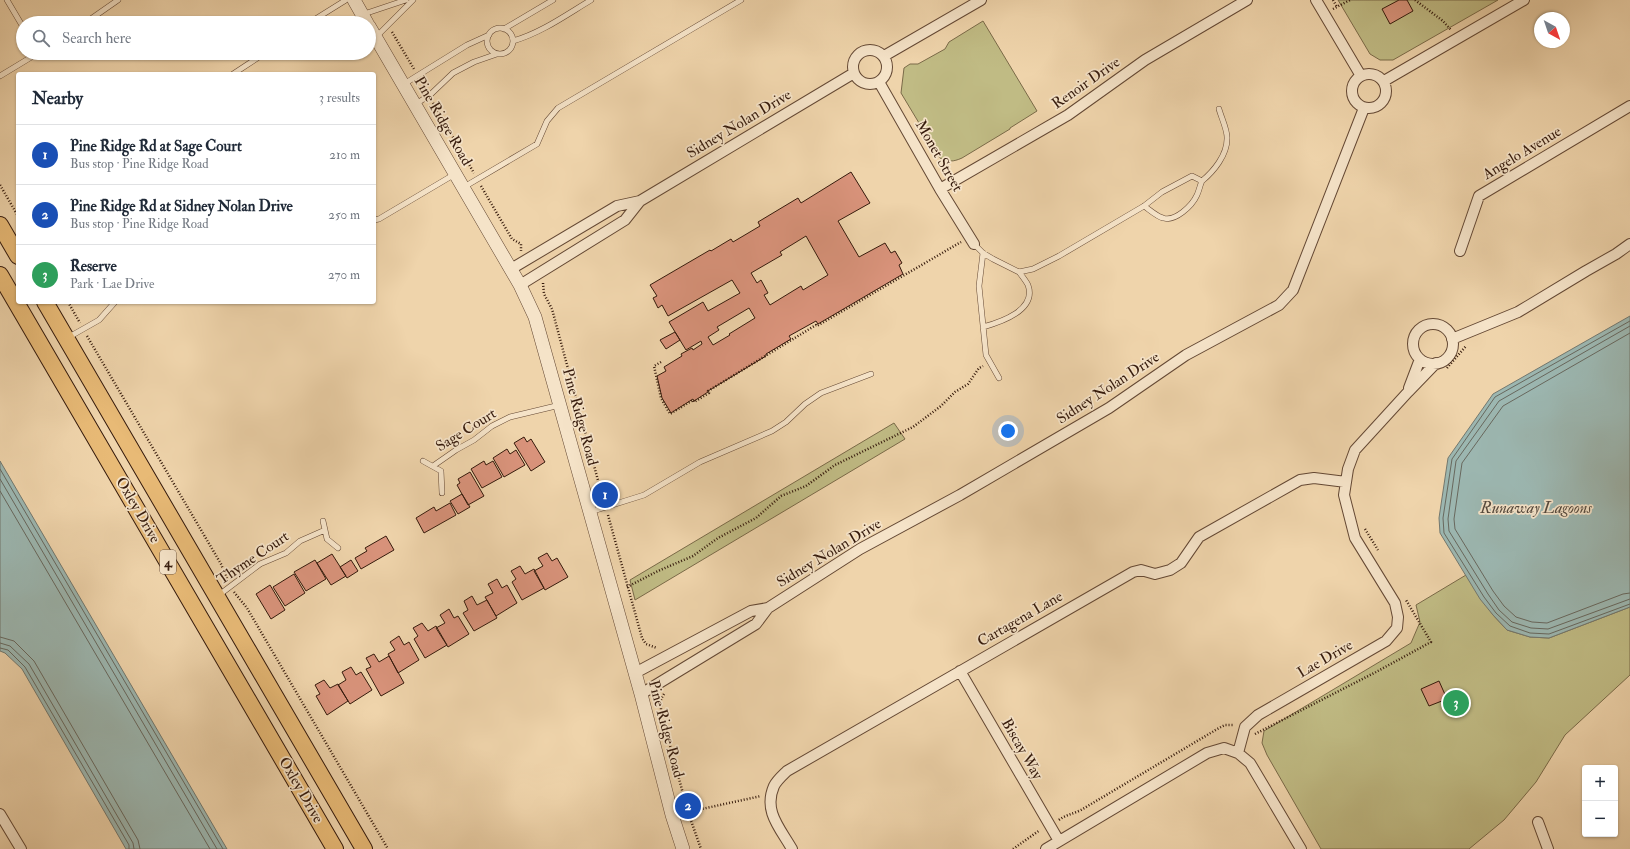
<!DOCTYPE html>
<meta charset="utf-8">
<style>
:root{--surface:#fff;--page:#f2f2f3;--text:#1f2937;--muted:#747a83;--line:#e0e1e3;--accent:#db2777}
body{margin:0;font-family:"IM FELL Double Pica",serif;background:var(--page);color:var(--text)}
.controls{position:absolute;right:12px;bottom:12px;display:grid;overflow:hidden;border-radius:4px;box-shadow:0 1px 3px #0004}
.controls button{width:36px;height:36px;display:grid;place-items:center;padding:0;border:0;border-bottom:1px solid var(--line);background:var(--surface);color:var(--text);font:20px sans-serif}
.compass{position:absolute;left:1534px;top:12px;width:36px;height:36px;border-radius:50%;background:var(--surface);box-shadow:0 1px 3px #0004;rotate:140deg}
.you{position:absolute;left:1008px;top:431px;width:14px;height:14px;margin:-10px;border:3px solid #fff;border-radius:50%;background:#1a73e8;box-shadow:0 0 0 6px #1a73e833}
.badge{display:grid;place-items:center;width:26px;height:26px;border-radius:50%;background:var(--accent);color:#fff;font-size:13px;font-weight:700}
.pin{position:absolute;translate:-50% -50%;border:2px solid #fff;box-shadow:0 1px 4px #0006}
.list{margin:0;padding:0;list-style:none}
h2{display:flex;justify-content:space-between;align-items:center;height:52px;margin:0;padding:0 16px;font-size:17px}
h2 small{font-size:13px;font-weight:400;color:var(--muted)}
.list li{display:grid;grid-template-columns:26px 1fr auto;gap:12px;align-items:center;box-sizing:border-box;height:60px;padding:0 16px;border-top:1px solid var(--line)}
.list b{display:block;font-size:15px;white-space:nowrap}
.list p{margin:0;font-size:13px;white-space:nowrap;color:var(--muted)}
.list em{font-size:13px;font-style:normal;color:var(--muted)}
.icon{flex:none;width:22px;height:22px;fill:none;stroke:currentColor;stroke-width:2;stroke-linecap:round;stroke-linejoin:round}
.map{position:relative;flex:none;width:1630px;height:849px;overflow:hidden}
.search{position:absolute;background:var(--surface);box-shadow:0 1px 3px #0004;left:16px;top:16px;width:360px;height:44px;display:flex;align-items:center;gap:10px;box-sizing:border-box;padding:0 14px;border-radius:22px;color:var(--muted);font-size:15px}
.panel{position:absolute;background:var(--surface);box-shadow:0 1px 3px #0004;left:16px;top:72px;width:360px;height:232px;border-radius:4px}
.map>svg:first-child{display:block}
.green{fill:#c0bb84;stroke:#7a6a48}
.water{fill:#9cb7b1;stroke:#73786f}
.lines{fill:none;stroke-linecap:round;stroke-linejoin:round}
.shore{stroke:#68685e;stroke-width:1}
.building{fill:#d9937b;stroke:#351a0c;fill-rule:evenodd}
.service-casing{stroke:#644834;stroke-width:6}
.minor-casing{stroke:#644834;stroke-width:12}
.tertiary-casing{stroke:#644834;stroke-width:14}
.primary-casing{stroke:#351a0c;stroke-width:18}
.path{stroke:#351a0c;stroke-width:2.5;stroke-dasharray:1 2;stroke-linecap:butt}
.service{stroke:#f5e3c8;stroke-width:5}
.minor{stroke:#f5e3c8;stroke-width:10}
.tertiary{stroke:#f5e3c8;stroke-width:13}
.primary{stroke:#e8ba76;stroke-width:16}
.labels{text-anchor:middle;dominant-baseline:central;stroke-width:3.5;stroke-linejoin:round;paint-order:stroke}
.shield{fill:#f5e3c8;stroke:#6f5644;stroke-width:1}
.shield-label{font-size:14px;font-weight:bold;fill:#351a0c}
.street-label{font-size:15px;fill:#351a0c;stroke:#f5e3c8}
.water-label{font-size:16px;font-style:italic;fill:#54493e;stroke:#f5e3c8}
</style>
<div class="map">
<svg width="1630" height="849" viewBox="0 0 1630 849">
<rect width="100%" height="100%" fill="#efd4ab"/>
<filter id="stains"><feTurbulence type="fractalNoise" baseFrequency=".005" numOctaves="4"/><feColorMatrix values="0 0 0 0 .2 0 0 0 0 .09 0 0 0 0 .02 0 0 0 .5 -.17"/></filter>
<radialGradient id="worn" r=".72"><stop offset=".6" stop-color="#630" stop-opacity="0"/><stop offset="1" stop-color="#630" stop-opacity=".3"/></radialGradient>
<path class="green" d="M 1338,0 L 1498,0 L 1393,60 L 1380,60 L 1370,54 Z
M 983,21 L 1037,111 L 1010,128 L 1010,129 L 962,158 C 953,162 948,162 940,158 L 901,93 L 904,68 L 910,64 L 918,64 L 945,49 L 949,42 Z
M 894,423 L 905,439 L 635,600 L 630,580 Z
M 1466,575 L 1493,615 L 1507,630 L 1530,637 L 1549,638 L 1630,607 L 1630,675 L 1565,735 L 1536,782 L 1504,820 L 1469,849 L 1321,849 L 1267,755 L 1262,743 L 1264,731 L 1411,643 L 1420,622 L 1416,605 Z"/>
<path class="water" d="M 1630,316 L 1630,607 L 1549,638 L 1530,637 L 1507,630 L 1493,615 L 1480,599 L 1440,533 L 1439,518 L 1448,458 L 1493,394 Z
M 0,461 L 227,849 L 126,849 L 22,669 L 5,653 L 0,651 Z"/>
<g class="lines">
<path class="shore" d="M 1630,321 L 1495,397 L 1452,459 L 1443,518 L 1444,533 L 1484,597 L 1496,613 L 1510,626 L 1530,633 L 1549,634 L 1630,604
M 1630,326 L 1499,401 L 1456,461 L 1448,519 L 1449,531 L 1488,594 L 1499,610 L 1512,622 L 1531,628 L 1548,629 L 1630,599
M 1630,333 L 1503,406 L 1462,463 L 1454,519 L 1455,529 L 1493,591 L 1504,606 L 1516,617 L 1532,622 L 1547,623 L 1623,594 L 1630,593
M 0,469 L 223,849
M 0,479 L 217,849
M 0,491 L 210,849
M 0,637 L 14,641 L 34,661 L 138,840 L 140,849
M 0,643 L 10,646 L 29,664 L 133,843 L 134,849
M 0,648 L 8,650 L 25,667 L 129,845 L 129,849"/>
</g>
<path class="building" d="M 1399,0 L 1407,0 L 1413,11 L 1390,24 L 1382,9 Z
M 851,172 L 870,203 L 838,221 L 859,257 L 885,243 L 891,253 L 895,251 L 902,263 L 899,265 L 903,274 L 818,324 L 816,321 L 789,336 L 791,339 L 766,354 L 766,356 L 708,391 L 708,392 L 694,401 L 693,399 L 671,413 L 662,398 L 657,376 L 666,371 L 664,367 L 682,356 L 681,354 L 692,348 L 693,350 L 702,344 L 701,341 L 686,350 L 669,322 L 703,302 L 708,311 L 740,293 L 732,280 L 668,316 L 662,305 L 658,308 L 653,298 L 657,296 L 650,285 L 710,250 L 711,251 L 731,239 L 733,242 L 760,226 L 758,222 L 798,198 L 801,203 ZM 806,236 L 828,275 L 803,290 L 801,286 L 770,305 L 764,295 L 768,293 L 761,280 L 757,283 L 751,273 L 782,255 L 780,252 ZM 749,308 L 755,318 L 729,334 L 730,335 L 713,345 L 708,337 L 719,330 L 717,327 Z
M 675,332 L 680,340 L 666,349 L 660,340 Z
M 524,437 L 527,442 L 531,439 L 545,462 L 531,471 L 514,443 Z
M 507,449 L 510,454 L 516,450 L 525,465 L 504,477 L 493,458 Z
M 484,461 L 486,465 L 493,461 L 502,477 L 482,488 L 471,469 Z
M 470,472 L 484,496 L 468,505 L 457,485 L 460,483 L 458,479 Z
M 462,494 L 470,507 L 458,514 L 450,501 Z
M 450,503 L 456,515 L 424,533 L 416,518 L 434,507 L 436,511 Z
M 386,536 L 394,550 L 361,569 L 355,558 L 367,551 L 365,548 Z
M 547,553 L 552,561 L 557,558 L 568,577 L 545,590 L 534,571 L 543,566 L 538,558 Z
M 332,554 L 346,576 L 331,585 L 317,563 Z
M 315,560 L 326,579 L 306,591 L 294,572 Z
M 351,560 L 358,571 L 347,578 L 340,567 Z
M 520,566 L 525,574 L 534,569 L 544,588 L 522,600 L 512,582 L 516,579 L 511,571 Z
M 294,574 L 305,593 L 285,606 L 273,587 Z
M 497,579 L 502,588 L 507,585 L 517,603 L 496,616 L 485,597 L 493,593 L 488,584 Z
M 270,585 L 285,610 L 271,619 L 256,594 Z
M 472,596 L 477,605 L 487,600 L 497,618 L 474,631 L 463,613 L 468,610 L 464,601 Z
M 449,609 L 454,618 L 458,616 L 469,634 L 448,647 L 436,628 L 445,623 L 440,615 Z
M 422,623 L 428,631 L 436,626 L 447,645 L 425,658 L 414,639 L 418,636 L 413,628 Z
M 399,636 L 404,645 L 409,642 L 419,660 L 398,673 L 388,654 L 395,650 L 390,642 Z
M 374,654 L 379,662 L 389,656 L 404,683 L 381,696 L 366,669 L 371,667 L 366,658 Z
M 351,667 L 356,675 L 361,672 L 372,690 L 350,704 L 338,685 L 346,680 L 342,672 Z
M 324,680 L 330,688 L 338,684 L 348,701 L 327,715 L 316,696 L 320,694 L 315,685 Z
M 1439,681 L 1447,699 L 1429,706 L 1421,689 Z"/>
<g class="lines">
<defs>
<path id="service" d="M 7,0 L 23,27
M 364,14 L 406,0
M 85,23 L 118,0
M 309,23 L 346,0
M487 41a13 13 0 1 1 26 0a13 13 0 1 1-26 0Z
M 504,29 L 553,0
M 376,37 L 413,0
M 513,41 C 541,33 566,15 591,0
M 233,74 L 265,53
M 0,76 L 38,53
M 404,84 L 467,45 L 489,35
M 416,104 L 431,94 L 453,73 L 474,62 L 497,54
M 464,187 L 537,144 L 547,121 L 558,108 L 741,0
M 1144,206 C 1150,210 1156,216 1163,218 C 1175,222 1192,206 1197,195 C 1199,191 1200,185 1202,181
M 374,220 L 379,219 L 455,174
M 974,244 L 983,253 L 993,259 L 1019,272 L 1033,269 L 1059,256 L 1144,206 L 1162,192 L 1192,176 L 1202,181 C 1214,171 1227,155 1227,139 C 1228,131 1221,117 1219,109
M 983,253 L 979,286 L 986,355 L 999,378
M 983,327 C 1001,322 1037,310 1028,285 C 1026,281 1022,276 1019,272
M 69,337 L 99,320 L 115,302
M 423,461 L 441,471 L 442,493
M 433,466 L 456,450 L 474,440 L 492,426 L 510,417 L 560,405
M 590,512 L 644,495 L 700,462 L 772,431 L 786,422 L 805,404 L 821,393 L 871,374
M 323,521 L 327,539 L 338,548
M 219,595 L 260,564 L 286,553 L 300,541 L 325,530"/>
<path id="minor" d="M 1316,0 L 1361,76
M853 67a17 17 0 1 1 34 0a17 17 0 1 1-34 0Z
M 884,56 L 981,0
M1352 91a17 17 0 1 1 34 0a17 17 0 1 1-34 0Z
M 1384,81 L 1524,0
M 879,82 L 940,189 L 974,244
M 940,189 L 1068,115 L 1145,60 L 1247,0
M 1460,251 L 1479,196 L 1630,106
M 511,269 L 617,206 L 640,201 L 854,73
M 520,285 L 625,220 L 640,201
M1413 344a20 20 0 1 1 40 0a20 20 0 1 1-40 0Z
M 1452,339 L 1518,312 L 1586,271 L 1616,254 L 1630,244
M 1409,388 L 1420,359
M 960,671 L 1059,841
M 635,673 L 751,611 L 768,608
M 641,694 L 756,624 L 768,608 L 860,549 L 960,495 L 1109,408 L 1186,355 L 1279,305 L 1293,290 L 1364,108
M 1238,753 L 1245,727 L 1258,715 L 1386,641 L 1397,628 L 1398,617 L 1395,603 L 1355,538 L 1344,495 L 1348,469 L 1355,450 L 1408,392 L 1436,363
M 0,814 L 21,849
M 1538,822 L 1548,849
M 792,849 C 780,828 763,811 774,786 C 777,780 783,775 787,771 L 1133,572 L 1141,570 L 1155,574 L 1170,570 L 1181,563 L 1199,537 L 1300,480 L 1314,478 L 1346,482
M 1046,849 L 1207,753 L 1224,748 L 1238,753 L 1250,763 L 1301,849"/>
<path id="tertiary" d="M 354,0 L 367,23
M 369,26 L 520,285 L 535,317 L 641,694 L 672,815 L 683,849"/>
<path id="primary" d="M 0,225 L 18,256
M 0,275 L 335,849
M 45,302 L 364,849"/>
</defs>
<use href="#service" class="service-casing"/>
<use href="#minor" class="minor-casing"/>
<use href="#tertiary" class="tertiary-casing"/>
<use href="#primary" class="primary-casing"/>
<path class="path" d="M 1333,0 L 1337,7
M 1415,0 L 1443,21 L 1451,30
M 1333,9 L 1350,0
M 392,32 L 414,69
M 433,103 L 474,173
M 0,185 L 18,216
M 481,186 L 512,239 L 521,244 L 521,251
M 543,283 L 544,294 L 552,309 L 603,499
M 68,302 L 80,323
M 87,336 L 221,564 L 227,579
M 661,362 L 654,366 L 661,398 L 670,414 L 693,400 L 694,402 L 709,393 L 708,391 L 816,325 L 817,326 L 961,242
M 1447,368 L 1466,346
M 608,515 L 642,638 L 646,644 L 657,648
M 1365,529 L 1378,550
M 627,587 L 658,571 L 693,556 L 718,538 L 756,518 L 781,496 L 806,486 L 835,465 L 913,427 L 941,406 L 955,392 L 968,384 L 979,368 L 983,366
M 234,592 L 247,608 L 388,849
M 664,694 L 661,699 L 661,712 L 688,812 L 701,849
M 1255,734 L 1376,672 L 1431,642 L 1406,600
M 688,812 L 761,796
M 1059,820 C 1065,815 1073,814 1081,810 L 1219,728 L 1225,725 L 1234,725
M 1013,849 L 1040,830"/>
<use href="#service" class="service"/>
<use href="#minor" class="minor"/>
<use href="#tertiary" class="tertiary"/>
<use href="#primary" class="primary"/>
</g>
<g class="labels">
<rect class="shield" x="160" y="550" width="16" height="24" rx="3"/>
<g class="shield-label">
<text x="168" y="562">4</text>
</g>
<g class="street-label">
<text transform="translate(1086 83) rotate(-35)">Renoir Drive</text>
<text transform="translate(443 121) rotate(60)">Pine Ridge Road</text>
<text transform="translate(739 124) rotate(-31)">Sidney Nolan Drive</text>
<text transform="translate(1522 153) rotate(-31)">Angelo Avenue</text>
<text transform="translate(939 156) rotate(60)">Monet Street</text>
<text transform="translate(1108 388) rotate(-33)">Sidney Nolan Drive</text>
<text transform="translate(580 417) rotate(75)">Pine Ridge Road</text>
<text transform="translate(466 430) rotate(-32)">Sage Court</text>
<text transform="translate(138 510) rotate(60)">Oxley Drive</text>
<text transform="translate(829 553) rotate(-31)">Sidney Nolan Drive</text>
<text transform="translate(253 558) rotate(-34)">Thyme Court</text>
<text transform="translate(1020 619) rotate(-30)">Cartagena Lane</text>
<text transform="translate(1325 659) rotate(-30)">Lae Drive</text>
<text transform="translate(666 729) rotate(75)">Pine Ridge Road</text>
<text transform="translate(1022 749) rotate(60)">Biscay Way</text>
<text transform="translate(301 790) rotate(60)">Oxley Drive</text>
</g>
<g class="water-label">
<text x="1536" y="508">Runaway Lagoons</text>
</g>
</g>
<rect width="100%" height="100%" filter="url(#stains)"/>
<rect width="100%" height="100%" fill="url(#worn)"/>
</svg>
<div class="controls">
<button>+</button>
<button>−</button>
</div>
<svg class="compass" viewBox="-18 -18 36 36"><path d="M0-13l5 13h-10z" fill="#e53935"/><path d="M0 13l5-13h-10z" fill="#747a83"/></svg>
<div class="you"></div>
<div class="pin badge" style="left:605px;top:495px;background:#1a4fb4">1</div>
<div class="pin badge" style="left:688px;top:806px;background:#1a4fb4">2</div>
<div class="pin badge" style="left:1456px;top:703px;background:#2e9e5b">3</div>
<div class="search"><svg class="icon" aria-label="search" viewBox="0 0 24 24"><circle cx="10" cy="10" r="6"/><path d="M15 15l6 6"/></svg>Search here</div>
<section class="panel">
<h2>Nearby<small>3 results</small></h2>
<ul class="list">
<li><span class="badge" style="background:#1a4fb4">1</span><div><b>Pine Ridge Rd at Sage Court</b><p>Bus stop · Pine Ridge Road</p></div><em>210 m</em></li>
<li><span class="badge" style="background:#1a4fb4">2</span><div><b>Pine Ridge Rd at Sidney Nolan Drive</b><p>Bus stop · Pine Ridge Road</p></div><em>250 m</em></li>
<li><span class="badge" style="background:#2e9e5b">3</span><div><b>Reserve</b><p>Park · Lae Drive</p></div><em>270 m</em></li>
</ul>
</section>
</div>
